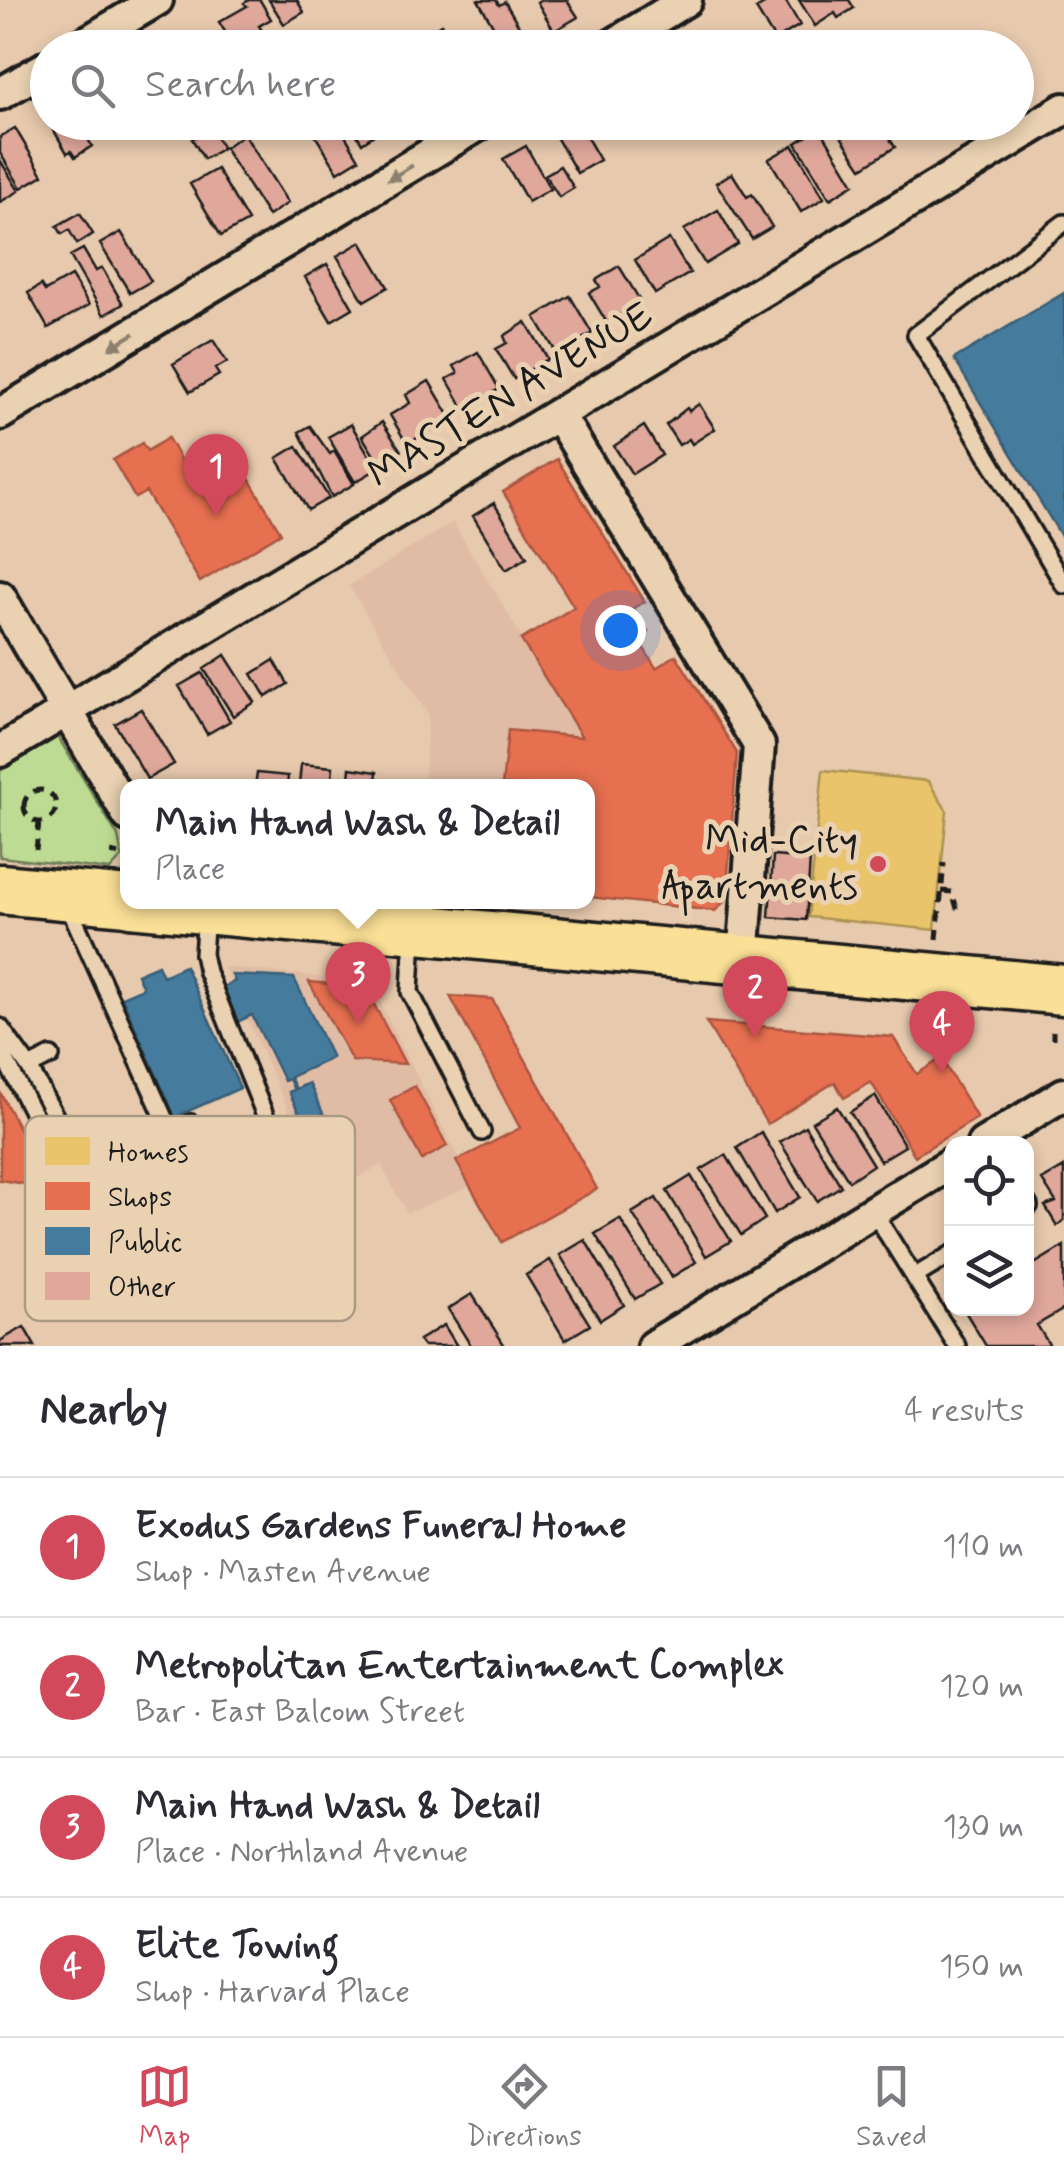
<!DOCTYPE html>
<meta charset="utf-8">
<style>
:root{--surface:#fff;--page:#f7f7f7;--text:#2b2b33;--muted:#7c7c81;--line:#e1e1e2;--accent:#d1495b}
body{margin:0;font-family:Mynerve,sans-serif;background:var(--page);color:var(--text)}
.controls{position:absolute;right:30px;bottom:30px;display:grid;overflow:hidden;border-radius:20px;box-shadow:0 5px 15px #0003}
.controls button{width:90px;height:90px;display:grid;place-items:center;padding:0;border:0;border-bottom:2px solid var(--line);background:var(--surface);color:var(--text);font:50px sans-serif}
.you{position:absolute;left:620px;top:630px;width:35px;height:35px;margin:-25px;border:8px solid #fff;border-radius:50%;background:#1a73e8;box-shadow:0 0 0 15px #1a73e833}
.badge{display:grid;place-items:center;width:65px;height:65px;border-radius:50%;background:var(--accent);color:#fff;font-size:32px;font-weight:700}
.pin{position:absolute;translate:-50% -82px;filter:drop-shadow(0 2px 5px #0008)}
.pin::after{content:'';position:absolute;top:52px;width:35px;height:30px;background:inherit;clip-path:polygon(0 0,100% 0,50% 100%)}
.popup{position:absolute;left:120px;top:779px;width:475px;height:130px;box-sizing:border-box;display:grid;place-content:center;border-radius:20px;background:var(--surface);filter:drop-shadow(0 2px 8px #0005);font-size:32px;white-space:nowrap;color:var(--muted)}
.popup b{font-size:38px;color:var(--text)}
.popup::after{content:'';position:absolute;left:50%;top:100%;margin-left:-20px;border:20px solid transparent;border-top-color:var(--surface)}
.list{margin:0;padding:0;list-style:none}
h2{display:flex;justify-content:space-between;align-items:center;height:130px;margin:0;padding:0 40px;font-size:42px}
h2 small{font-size:32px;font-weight:400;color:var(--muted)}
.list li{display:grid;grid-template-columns:65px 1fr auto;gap:30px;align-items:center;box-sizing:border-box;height:140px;padding:0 40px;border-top:2px solid var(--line)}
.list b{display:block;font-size:38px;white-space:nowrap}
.list p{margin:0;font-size:32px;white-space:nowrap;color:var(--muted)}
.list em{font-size:32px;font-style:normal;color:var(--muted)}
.icon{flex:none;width:55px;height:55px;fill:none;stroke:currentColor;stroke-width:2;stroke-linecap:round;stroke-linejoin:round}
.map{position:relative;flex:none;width:1064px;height:1346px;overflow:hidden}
.search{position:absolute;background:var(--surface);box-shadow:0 5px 15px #0003;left:30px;right:30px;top:30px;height:110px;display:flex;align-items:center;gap:25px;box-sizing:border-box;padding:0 35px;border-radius:55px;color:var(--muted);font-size:38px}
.sheet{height:690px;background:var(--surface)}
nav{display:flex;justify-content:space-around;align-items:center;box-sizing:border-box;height:140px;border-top:2px solid var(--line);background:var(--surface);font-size:28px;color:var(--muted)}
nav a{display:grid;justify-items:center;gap:5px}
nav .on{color:var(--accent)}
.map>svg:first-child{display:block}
.built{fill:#e1bca5}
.green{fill:#bedb93;stroke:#6d7c58;stroke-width:2.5}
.homes{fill:#e9c46a;stroke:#ac9253;stroke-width:2.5}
.shops{fill:#e76f51;stroke:#aa5641;stroke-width:2.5}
.public{fill:#457b9d;stroke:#395e76;stroke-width:2.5}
.building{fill:#e0a79b;stroke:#1c1c1c;stroke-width:2.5}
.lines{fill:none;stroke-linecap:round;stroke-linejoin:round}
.service-casing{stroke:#1c1c1c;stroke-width:22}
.minor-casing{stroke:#1c1c1c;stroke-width:38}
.primary-casing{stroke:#1c1c1c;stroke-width:55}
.path{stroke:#1c1c1c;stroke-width:5;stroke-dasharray:10 8;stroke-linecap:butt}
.service{stroke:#e9d1b1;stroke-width:15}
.minor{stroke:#e9d1b1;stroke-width:30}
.primary{stroke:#fadf96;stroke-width:48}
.oneway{fill:#8d806e}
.poi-dot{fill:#d1495b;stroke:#e9d1b1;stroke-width:4}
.labels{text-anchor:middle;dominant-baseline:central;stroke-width:10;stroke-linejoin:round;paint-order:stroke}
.street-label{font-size:40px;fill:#1c1c1c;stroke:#e9d1b1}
.poi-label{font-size:40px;fill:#1c1c1c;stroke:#e9d1b1;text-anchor:end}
.key{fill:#e9d1b1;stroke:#ac9b84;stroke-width:2.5}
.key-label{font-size:28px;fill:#1c1c1c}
</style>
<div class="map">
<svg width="1064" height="1346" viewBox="0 0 1064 1346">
<rect width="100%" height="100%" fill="#e7c9ad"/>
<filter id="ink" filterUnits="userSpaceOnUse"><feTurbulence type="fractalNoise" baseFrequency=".01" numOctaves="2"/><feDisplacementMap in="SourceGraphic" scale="20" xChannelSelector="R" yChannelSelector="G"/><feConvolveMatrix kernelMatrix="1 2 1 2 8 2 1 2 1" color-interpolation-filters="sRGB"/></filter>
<g filter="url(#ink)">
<path class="built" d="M 453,522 L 583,740 L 580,786 L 424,786 L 428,715 L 349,586 Z
M 224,967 L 370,982 L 472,1186 L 407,1213 L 381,1165 L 326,1195 Z"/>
<path class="green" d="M 58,737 L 118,836 L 122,857 L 110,870 L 0,857 L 0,771 Z"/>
<path class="homes" d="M 823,770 L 928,781 L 947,811 L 935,930 L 808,917 Z"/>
<path class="shops" d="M 168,438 L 184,466 L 226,440 L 281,533 L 200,582 L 146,492 L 135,498 L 113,460 L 142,443 L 147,451 Z
M 557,459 L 645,602 L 633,608 L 648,631 L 637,637 L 656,668 L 676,655 L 737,753 L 726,900 L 715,911 L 588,897 L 588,786 L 502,786 L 508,730 L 582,737 L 521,640 L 574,607 L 503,492 Z
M 309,982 L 365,987 L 405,1064 L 352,1061 Z
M 450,996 L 492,999 L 597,1189 L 502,1242 L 456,1161 L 520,1128 Z
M 706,1022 L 893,1037 L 917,1074 L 937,1061 L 944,1063 L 977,1118 L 915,1156 L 871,1082 L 844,1098 L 835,1082 L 767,1124 Z
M 415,1086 L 447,1146 L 422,1160 L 390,1100 Z
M 0,1092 L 50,1188 L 0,1180 Z"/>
<path class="public" d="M 1064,293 L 1064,541 L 954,359 Z
M 158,965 L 163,976 L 185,966 L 240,1088 L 175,1117 L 122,997 L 143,988 L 137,974 Z
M 232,975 L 294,978 L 332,1058 L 290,1077 L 296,1089 L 309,1083 L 350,1171 L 331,1180 L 289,1092 L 294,1090 L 289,1079 L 284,1081 L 252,1015 L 233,1024 L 217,990 L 235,981 Z"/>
<path class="building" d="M 249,0 L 260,0 L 271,19 L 259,26 L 263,32 L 235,48 L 219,22 L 247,6 L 244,3 Z
M 269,0 L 297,0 L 304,12 L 284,24 Z
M 478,0 L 496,0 L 499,5 L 505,2 L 532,48 L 506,48 Z
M 540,0 L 567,0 L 578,17 L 554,31 L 537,2 Z
M 771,0 L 785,0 L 800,25 L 775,40 L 756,9 Z
M 799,0 L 849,0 L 854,8 L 838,18 L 835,13 L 815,26 Z
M 441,24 L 455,48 L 430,48 L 423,35 Z
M 49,122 L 78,122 L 92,146 L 75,157 L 71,151 L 67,153 Z
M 337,122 L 359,159 L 338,172 L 308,124 Z
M 349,122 L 393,122 L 362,143 Z
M 564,122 L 578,122 L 600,160 L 577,173 L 552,130 Z
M 854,122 L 879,122 L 895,147 L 862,168 L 842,138 L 853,130 L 850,125 Z
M 15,128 L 43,175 L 21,188 L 0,153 L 0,137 Z
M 820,128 L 854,184 L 830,199 L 796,143 Z
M 211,129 L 223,148 L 204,159 L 192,139 Z
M 244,134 L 288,203 L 268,216 L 224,148 Z
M 793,145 L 824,198 L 801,212 L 769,159 Z
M 526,146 L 550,189 L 528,202 L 503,159 Z
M 0,160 L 19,191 L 0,202 Z
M 560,166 L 574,188 L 559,197 L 545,175 Z
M 217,169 L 248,221 L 221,236 L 190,184 Z
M 732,173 L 747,197 L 752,194 L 772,227 L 752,239 L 716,183 Z
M 718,210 L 738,244 L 705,264 L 684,230 Z
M 80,213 L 93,234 L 77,244 L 69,230 L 62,234 L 57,226 Z
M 121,232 L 151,281 L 130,293 L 100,244 Z
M 669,239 L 690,273 L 655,294 L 635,260 Z
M 361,242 L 388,287 L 364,301 L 337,256 Z
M 83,249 L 96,271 L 102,268 L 123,304 L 104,315 L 70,256 Z
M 327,264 L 353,308 L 331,321 L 305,277 Z
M 619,266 L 641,302 L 607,323 L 589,293 L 600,287 L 596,280 Z
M 71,276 L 89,305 L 48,328 L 28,293 L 41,285 L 45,291 Z
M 570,296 L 592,333 L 557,354 L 535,317 Z
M 526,322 L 548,359 L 514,379 L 496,349 L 507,343 L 504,336 Z
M 213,340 L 227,362 L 215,369 L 219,375 L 190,392 L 173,364 Z
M 478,352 L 499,389 L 464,409 L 447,379 L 458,373 L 454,366 Z
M 429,381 L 451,418 L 407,444 L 390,415 L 410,403 L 406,395 Z
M 699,404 L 715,429 L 692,444 L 689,439 L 679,445 L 666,425 L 687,408 L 689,411 Z
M 382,422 L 401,451 L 380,465 L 362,436 Z
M 351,424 L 377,469 L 355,482 L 328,437 Z
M 310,426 L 330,454 L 334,451 L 354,484 L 332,497 L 299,432 Z
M 644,426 L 662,455 L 632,474 L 614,446 Z
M 297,446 L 329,498 L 308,510 L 277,458 Z
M 494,503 L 527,557 L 506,570 L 473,516 Z
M 225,655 L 255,702 L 233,716 L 204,669 Z
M 274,660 L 288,684 L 266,697 L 252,674 Z
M 202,673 L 230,721 L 207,734 L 179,686 Z
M 141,709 L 174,764 L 147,779 L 115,724 Z
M 301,764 L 333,767 L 332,778 L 337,779 L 336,786 L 299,786 Z
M 350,768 L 377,772 L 376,782 L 381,783 L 381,786 L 342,786 L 343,779 L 349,779 Z
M 257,773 L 288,776 L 287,786 L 255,786 Z
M 773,856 L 810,859 L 806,920 L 769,917 Z
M 875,1096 L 905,1146 L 880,1161 L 850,1112 Z
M 837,1107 L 873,1165 L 849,1181 L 812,1122 Z
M 805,1126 L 841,1186 L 817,1201 L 780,1142 Z
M 761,1132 L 800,1197 L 775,1213 L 737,1148 Z
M 726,1155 L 765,1219 L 741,1235 L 701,1170 Z
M 1064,1167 L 1064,1220 L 1057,1226 L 1045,1206 L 1056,1202 L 1042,1180 Z
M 691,1176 L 731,1241 L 706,1256 L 667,1191 Z
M 656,1198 L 696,1262 L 672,1277 L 632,1213 Z
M 620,1219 L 660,1284 L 635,1299 L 595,1234 Z
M 585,1240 L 624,1305 L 600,1320 L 560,1255 Z
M 1064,1246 L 1064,1309 L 1037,1325 L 1050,1346 L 986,1346 L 963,1308 L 1026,1308 L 1026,1269 Z
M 550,1260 L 590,1325 L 565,1340 L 526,1275 Z
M 472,1294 L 505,1346 L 471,1346 L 448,1309 Z
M 444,1325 L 457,1346 L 423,1346 L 419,1340 Z
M 24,1327 L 35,1346 L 0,1346 L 0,1341 Z"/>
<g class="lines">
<defs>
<path id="service" d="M 1064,223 L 916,335 L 1064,585
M 67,903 L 171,1133 L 191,1123
M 206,916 L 203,954 L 207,972 L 307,1219 L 245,1245
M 413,933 L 410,992 L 482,1132
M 0,1027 L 29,1067 L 83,1169 L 131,1199 L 128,1213 L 111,1229 L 70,1186 L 0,1049
M 29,1067 L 51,1056
M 1026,1201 L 1029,1206 L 1026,1208
M 873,1211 L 957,1346
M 914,1277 L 952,1254"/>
<path id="minor" d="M 77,48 L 157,0
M 608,48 L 686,0
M 0,94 L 48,66
M 0,414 L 483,122
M 558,414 L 759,745 L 743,960
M 0,597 L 128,815
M 0,751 L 1064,109
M 983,1144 L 1064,1094
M 653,1346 L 952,1163"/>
<path id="primary" d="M 0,889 L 128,901
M 130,902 L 1064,990"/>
</defs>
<use href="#service" class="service-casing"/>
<use href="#minor" class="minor-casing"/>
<use href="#primary" class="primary-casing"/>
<path class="path" d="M24 806a16 16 0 1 1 32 0a16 16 0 1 1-32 0Z
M 36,850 L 39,823
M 111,852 L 118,854
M 942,891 L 952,892 L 958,912
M 937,939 L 944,863
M 1053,1039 L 1053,1031"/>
<use href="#service" class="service"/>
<use href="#minor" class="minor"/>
<use href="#primary" class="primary"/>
</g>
<defs><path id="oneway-solid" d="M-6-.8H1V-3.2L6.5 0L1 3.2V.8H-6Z" transform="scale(2.5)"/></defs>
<g class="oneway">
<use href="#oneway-solid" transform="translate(400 173) rotate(149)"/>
<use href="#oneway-solid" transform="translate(122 341) rotate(149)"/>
</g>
</g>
<circle class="poi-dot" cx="878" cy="864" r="10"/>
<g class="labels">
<g class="street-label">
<text transform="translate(511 396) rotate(-31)">MASTEN AVENUE</text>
</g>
<g class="poi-label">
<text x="858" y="841">Mid-City<tspan x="858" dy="46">Apartments</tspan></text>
</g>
</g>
<rect x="25" y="1116" width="330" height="205" rx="15" class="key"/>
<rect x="45" y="1137" width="45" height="28" fill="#e9c46a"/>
<rect x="45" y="1182" width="45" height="28" fill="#e76f51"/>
<rect x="45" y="1227" width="45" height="28" fill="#457b9d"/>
<rect x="45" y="1272" width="45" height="28" fill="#e0a79b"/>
<g class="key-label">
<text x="108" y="1161">Homes</text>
<text x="108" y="1206">Shops</text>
<text x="108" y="1251">Public</text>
<text x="108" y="1296">Other</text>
</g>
</svg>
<div class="controls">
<button><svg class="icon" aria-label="locate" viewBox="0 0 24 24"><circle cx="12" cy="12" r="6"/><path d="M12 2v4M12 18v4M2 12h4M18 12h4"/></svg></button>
<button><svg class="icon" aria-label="layers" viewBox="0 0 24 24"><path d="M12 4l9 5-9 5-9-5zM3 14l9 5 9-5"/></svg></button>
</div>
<div class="you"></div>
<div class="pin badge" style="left:216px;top:516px">1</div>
<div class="pin badge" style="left:755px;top:1038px">2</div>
<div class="pin badge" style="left:358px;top:1024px">3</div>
<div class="popup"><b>Main Hand Wash &amp; Detail</b>Place</div>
<div class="pin badge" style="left:942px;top:1073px">4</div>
<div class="search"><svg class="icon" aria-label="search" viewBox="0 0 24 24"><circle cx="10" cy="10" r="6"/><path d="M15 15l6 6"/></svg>Search here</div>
</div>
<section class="sheet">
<h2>Nearby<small>4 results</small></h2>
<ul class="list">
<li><span class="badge">1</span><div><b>Exodus Gardens Funeral Home</b><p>Shop · Masten Avenue</p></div><em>110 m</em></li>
<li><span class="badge">2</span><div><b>Metropolitan Entertainment Complex</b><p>Bar · East Balcom Street</p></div><em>120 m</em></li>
<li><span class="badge">3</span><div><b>Main Hand Wash &amp; Detail</b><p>Place · Northland Avenue</p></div><em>130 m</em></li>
<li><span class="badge">4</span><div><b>Elite Towing</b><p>Shop · Harvard Place</p></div><em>150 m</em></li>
</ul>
</section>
<nav>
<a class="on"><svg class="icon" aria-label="map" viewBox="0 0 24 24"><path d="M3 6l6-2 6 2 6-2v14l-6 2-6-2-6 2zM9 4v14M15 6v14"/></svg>Map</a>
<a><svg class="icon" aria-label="directions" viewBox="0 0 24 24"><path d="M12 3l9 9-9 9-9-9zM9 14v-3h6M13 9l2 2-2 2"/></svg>Directions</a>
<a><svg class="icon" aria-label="saved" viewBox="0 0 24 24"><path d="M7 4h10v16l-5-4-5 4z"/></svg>Saved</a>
</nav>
